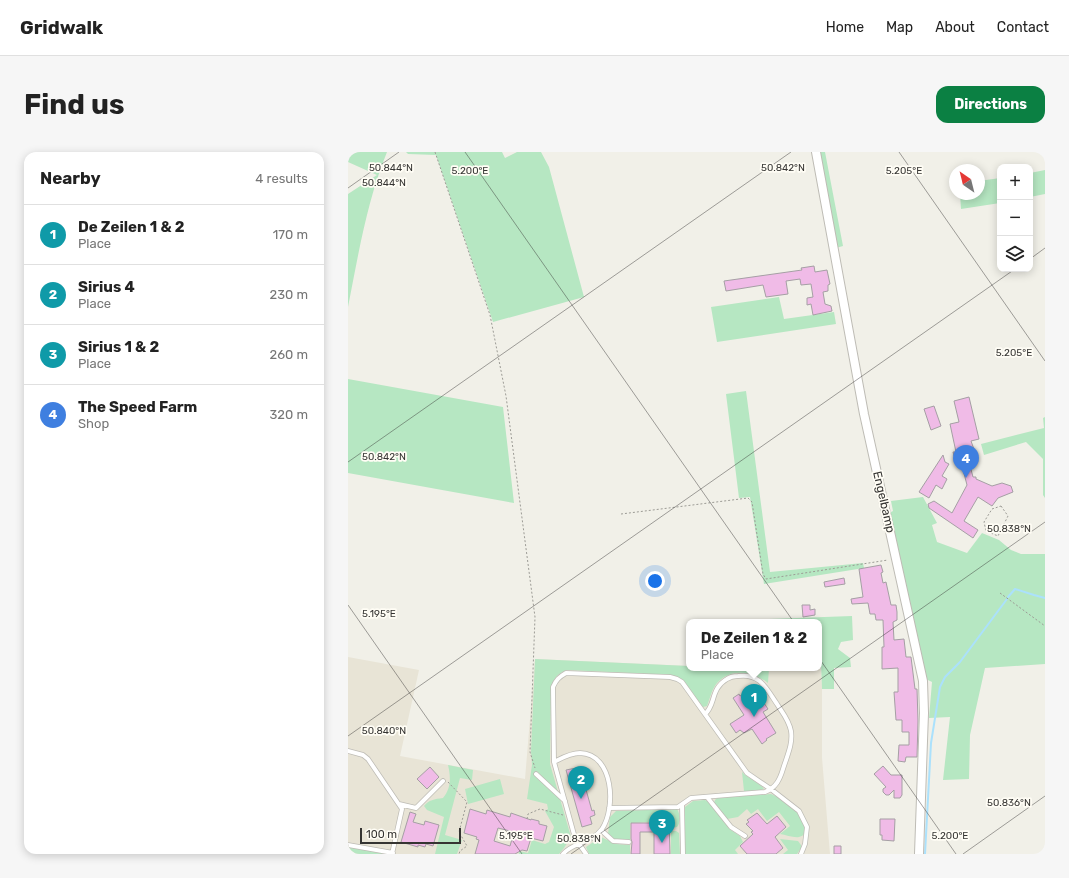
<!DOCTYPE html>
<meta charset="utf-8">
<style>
:root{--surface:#fff;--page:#f6f6f6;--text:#222;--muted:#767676;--line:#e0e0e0;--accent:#0b8043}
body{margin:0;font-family:Rubik,sans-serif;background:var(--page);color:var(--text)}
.controls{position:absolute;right:12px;top:12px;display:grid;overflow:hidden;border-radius:8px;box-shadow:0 2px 10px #0003}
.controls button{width:36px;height:36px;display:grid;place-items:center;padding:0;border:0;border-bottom:1px solid var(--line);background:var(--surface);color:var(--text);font:20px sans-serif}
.compass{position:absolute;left:601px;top:12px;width:36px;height:36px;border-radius:50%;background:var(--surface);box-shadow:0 2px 10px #0003;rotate:325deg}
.scale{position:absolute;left:12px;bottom:10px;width:101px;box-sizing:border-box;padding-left:4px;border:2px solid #353432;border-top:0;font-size:11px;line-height:14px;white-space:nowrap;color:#353432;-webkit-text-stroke:3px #fffdf5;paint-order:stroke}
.you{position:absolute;left:307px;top:429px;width:14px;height:14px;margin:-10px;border:3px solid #fff;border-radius:50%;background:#1a73e8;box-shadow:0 0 0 6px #1a73e833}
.badge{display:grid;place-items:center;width:26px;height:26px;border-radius:50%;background:var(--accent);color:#fff;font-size:13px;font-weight:700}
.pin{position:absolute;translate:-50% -33px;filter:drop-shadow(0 1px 2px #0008)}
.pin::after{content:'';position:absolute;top:21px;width:14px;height:12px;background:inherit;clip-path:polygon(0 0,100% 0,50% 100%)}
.popup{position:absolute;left:338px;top:467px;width:136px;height:52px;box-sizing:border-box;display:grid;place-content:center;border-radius:8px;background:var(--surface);filter:drop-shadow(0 1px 3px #0005);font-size:13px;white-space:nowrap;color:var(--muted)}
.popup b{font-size:15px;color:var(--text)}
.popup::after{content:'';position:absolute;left:50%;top:100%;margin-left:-8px;border:8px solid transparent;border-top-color:var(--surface)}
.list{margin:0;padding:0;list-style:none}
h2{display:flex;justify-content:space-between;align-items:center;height:52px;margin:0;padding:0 16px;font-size:17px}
h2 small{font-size:13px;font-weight:400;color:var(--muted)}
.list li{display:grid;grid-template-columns:26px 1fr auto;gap:12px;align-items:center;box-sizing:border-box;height:60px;padding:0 16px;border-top:1px solid var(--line)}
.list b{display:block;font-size:15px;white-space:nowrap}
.list p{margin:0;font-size:13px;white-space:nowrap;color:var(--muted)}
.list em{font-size:13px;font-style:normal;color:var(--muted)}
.icon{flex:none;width:22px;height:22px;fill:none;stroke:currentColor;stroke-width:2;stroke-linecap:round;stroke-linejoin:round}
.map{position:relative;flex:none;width:697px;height:702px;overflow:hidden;border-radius:12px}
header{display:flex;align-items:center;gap:24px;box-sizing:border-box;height:56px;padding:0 20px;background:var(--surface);border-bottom:1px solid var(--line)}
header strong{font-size:19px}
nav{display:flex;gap:22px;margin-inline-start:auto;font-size:14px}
.intro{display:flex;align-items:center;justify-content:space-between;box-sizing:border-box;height:96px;padding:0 24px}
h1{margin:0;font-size:28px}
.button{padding:10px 18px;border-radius:12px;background:var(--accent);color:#fff;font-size:14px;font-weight:700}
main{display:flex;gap:24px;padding:0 24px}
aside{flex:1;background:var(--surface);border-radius:12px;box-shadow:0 2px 10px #0003}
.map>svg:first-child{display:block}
.built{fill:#e8e4d6}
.green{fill:#b6e7c2}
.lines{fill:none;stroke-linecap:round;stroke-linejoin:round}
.stream{stroke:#abe1fc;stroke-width:2}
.building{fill:#f0bbe7;stroke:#a59fa4;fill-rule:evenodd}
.service-casing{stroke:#bebcb5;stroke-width:5.5}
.minor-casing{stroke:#bebcb5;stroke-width:10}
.path{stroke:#9c9b95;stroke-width:1;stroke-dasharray:2 2;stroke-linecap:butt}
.service{stroke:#fff;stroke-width:4}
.minor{stroke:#fff;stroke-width:8}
.ticks{fill:none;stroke:#353432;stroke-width:1;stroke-opacity:0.45}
.labels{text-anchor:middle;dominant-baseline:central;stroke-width:3.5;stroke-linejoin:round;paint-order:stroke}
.street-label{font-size:12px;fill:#353432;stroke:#fffdf5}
.ticks-label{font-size:10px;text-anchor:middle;fill:#353432;stroke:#fffdf5;stroke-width:3.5;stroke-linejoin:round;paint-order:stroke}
</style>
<header>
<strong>Gridwalk</strong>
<nav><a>Home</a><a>Map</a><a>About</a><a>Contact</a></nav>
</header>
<div class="intro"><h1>Find us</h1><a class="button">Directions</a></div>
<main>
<aside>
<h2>Nearby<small>4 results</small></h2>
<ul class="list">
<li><span class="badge" style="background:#0f9aa8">1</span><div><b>De Zeilen 1 &amp; 2</b><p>Place</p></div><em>170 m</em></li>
<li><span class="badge" style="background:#0f9aa8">2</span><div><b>Sirius 4</b><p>Place</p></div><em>230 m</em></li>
<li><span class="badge" style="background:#0f9aa8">3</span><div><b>Sirius 1 &amp; 2</b><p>Place</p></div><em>260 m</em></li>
<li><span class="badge" style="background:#3f7fe0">4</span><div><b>The Speed Farm</b><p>Shop</p></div><em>320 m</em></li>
</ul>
</aside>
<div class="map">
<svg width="697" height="702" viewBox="0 0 697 702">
<rect width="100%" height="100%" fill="#f1f0e8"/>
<path class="built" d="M 0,505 L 71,518 L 52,604 L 177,627 L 187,507 L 341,514 L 341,516 L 471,516 L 471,510 L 473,510 L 474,537 L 474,606 L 482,702 L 0,702 Z"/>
<path class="green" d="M 0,0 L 39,0 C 19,49 10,104 0,155 L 0,42 L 29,23 L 0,10 Z
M 58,0 L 154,0 L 157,6 L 169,0 L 193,0 L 201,15 L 236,145 L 145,170 L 88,3 L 60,2 Z
M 471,0 L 477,0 L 495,94 L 488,96 Z
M 697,18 L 697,42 L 682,45 L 682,21 Z
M 652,26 L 652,51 L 613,57 L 612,42 L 631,42 L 631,29 Z
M 431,145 L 436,167 L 486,160 L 488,172 L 369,190 L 363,155 Z
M 0,227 L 155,255 L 166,351 L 0,321 Z
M 398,239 L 422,420 L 515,411 L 516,416 L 416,432 L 402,345 L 391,346 L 378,242 Z
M 697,265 L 697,346 L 695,343 L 695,307 L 678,290 L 636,303 L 633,292 L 696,276 L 695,266 Z
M 575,345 L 589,371 L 584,373 L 589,390 L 619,401 L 634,381 L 651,388 L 663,398 L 673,402 L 697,402 L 697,512 L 637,516 L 622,583 L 621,627 L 595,628 L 602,565 L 581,566 L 584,530 L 578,527 L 561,448 L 541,361 L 545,359 L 543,349 Z
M 504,464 L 505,488 L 493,490 L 490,497 L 502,506 L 503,515 L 486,516 L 486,537 L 474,537 L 473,511 L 471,510 L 471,470 L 422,470 L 421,467 Z
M 187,507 L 341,514 L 341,516 L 421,516 L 420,531 C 405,520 384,515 369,531 C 364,537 362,546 359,554 L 355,555 L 335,528 L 324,523 L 219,518 C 209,522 206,526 203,536 L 202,612 L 223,685 L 216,696 L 211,702 L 171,702 L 171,699 L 180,701 L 184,688 L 197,692 L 201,690 L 206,675 L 197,659 L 200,657 L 199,652 L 179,647 L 184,613 L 183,599 Z
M 100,613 L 125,618 L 124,628 L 112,626 L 97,683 L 114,688 L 109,702 L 87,702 L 96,665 L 79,658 L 76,654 C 81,648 86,647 95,646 C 103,636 103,626 100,613 Z
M 394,620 C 401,627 411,630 416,637 L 410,639 L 396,639 Z
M 152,627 L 156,642 L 120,652 L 117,637 Z
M 423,642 C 437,648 456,661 457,678 C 457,682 455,684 451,685 C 446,686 438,683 432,682 L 442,674 L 431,660 L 419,669 L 410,657 L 403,662 L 399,657 L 390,665 L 379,667 L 366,651 L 367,648 L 369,646 Z
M 357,648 L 361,650 L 383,678 L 392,684 L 395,690 L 387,698 L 390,702 L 392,702 L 337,702 L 337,655 L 345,649 Z
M 329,657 C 332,661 333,671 329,675 L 324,676 L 324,674 L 322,674 L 321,667 L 302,667 L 302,670 L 282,671 L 282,688 L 268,688 L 260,682 L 262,665 L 268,659 Z
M 323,679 L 328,679 L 331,681 L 332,702 L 323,702 Z
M 253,685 L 268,692 L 282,693 L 282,702 L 241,702 L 238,695 Z
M 432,687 L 450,689 L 453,693 L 453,696 L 449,702 L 435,702 L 440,698 Z
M 0,695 L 34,701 L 35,702 L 0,702 Z"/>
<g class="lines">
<path class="stream" d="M 660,445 L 667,437 L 686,443 L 697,446
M 577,702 L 583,591 L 592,535 L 597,525 L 612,510 L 659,447"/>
</g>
<path class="building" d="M 466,114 L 467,120 L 479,118 L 482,132 L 480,133 L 480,139 L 475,140 L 477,152 L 483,154 L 484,159 L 465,163 L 463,152 L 459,153 L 459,146 L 465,145 L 463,132 L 453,133 L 452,127 L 438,129 L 440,142 L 418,145 L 415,133 L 378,139 L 376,129 L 454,118 L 453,116 Z
M 621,245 L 631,287 L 623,289 L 627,300 L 624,301 L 625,305 L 620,306 L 625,325 L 628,325 L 628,327 L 644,334 L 654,331 L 663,334 L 665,340 L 650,346 L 644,354 L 630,345 L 616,369 L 630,378 L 625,386 L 581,356 L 580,352 L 586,349 L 604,361 L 619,333 L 613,310 L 608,311 L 605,300 L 608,300 L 602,272 L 611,270 L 606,249 Z
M 586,254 L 593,274 L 583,278 L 576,257 Z
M 595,303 L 597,310 L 601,312 L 594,324 L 599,327 L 594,337 L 588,333 L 581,346 L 571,340 Z
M 533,413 L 535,420 L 533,421 L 535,431 L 538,430 L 543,453 L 548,453 L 549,460 L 549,468 L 545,470 L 546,488 L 556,487 L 558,505 L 563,505 L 567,537 L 569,537 L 570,569 L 569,605 L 558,605 L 557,610 L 550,609 L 551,593 L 561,593 L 561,580 L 554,580 L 554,568 L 548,568 L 546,540 L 550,540 L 550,516 L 534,517 L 534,495 L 536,495 L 535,468 L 528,468 L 527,462 L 522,462 L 520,451 L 504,452 L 503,447 L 515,445 L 511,417 Z
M 496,426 L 497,432 L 477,435 L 476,430 Z
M 454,453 L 462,453 L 462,458 L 467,457 L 467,463 L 455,465 Z
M 402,538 L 412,553 L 416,551 L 420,557 L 415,560 L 428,581 L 418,587 L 419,588 L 414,592 L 404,577 L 396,581 L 392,578 L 388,581 L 382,572 L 396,563 L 385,546 L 391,542 L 392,544 Z
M 535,614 L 543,623 L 554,623 L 554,643 L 552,646 L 546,646 L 546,638 L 541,643 L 538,643 L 535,640 L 535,637 L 538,635 L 526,622 Z
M 82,615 L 91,625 L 79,637 L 69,627 Z
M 228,616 L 229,618 L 232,617 L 234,622 L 236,622 L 237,627 L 235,627 L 244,659 L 246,658 L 247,663 L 242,665 L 244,672 L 234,675 L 218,618 Z
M 122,657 L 138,662 L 139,658 L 162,665 L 163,661 L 183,668 L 183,667 L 191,669 L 191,672 L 199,674 L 195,689 L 183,686 L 179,699 L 174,698 L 167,702 L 127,702 L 131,688 L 128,687 L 129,685 L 116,681 ZM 150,676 L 166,680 L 162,694 L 146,689 Z
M 62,660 L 68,662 L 65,670 L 76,673 L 77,669 L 91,673 L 85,694 L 78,692 L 77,695 L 70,693 L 70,695 L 53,690 Z
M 409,661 L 419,672 L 429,664 L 438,675 L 427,685 L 435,696 L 428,702 L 399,702 L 392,694 L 405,682 L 403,680 L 405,679 L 398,672 L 401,670 L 399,668 Z
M 532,667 L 547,667 L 546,689 L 534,688 L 534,683 L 532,683 Z
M 303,668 L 321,668 L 322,702 L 306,702 L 306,680 L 292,680 L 292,702 L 283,702 L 284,690 L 283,687 L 283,671 L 303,671 Z
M 486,694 L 493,694 L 493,702 L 486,702 Z"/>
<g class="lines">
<defs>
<path id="service" d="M 0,599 L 15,603 L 20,607 L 54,657 L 44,702
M 206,610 C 214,606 222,601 232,601 C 266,602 268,656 254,677 C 244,691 225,690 215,702
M 188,622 L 217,649
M 359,645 L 383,675 L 397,684
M 51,652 L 68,656 L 95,629
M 334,653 L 335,702
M 261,656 L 330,655 L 343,646 L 417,640 C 428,636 432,627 435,617 C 439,604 445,592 443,579 C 441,568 434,560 429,552 C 418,536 412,521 390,524 C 386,524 382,525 379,527 C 362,537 368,553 357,562
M 253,678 L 265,689 L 281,690
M 0,693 L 45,701
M 238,702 L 227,686 L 206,610 L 205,535 C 208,528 211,525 218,521 L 322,525 L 329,527 L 334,530 L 399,621 L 424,638 L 451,659 L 459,675 L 457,692 L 453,702"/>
<path id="minor" d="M 468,0 L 516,262 L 575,529 L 576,561 L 571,702"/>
</defs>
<use href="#service" class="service-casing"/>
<use href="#minor" class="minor-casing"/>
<path class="path" d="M 87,0 L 142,163 L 158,244 L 187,465 L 182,600 L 187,616
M 653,354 L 660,364 L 650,384 L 638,379 L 636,370 L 644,357 Z
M 273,362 L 400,346 L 404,350 L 415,422 L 418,427 L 540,408
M 652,441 L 697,474
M 100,630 L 119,650 L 111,680 L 119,694 L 112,699 L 111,702
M 179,667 L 180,662 L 192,657 L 215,663"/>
<use href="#service" class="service"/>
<use href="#minor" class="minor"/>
</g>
<path class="ticks" d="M 117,0 L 608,702M 551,0 L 697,209M 0,36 L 51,0M 682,107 L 697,96M 0,310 L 443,0M 0,453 L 174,702M 0,584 L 667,117M 223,702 L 697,370M 615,702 L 697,644"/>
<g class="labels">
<g class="street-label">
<text transform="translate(536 350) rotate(77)">Engelbamp</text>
</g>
</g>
<g class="ticks-label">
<text x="43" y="19">50.844°N</text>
<text x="435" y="19">50.842°N</text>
<text x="122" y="22">5.200°E</text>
<text x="556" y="22">5.205°E</text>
<text x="36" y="34">50.844°N</text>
<text x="666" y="204">5.205°E</text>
<text x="36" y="308">50.842°N</text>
<text x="661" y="380">50.838°N</text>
<text x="31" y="465">5.195°E</text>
<text x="36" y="582">50.840°N</text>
<text x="661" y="654">50.836°N</text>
<text x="168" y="687">5.195°E</text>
<text x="602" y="687">5.200°E</text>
<text x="231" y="690">50.838°N</text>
</g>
</svg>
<div class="controls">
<button>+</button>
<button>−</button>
<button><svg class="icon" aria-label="layers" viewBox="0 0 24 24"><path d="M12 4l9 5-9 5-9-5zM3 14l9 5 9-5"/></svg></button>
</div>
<svg class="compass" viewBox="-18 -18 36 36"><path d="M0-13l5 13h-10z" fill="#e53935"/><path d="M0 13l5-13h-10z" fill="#767676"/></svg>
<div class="scale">100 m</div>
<div class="you"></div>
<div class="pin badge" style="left:406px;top:565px;background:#0f9aa8">1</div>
<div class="popup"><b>De Zeilen 1 &amp; 2</b>Place</div>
<div class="pin badge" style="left:233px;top:647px;background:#0f9aa8">2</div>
<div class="pin badge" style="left:314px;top:691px;background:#0f9aa8">3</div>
<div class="pin badge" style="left:618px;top:326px;background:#3f7fe0">4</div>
</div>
</main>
